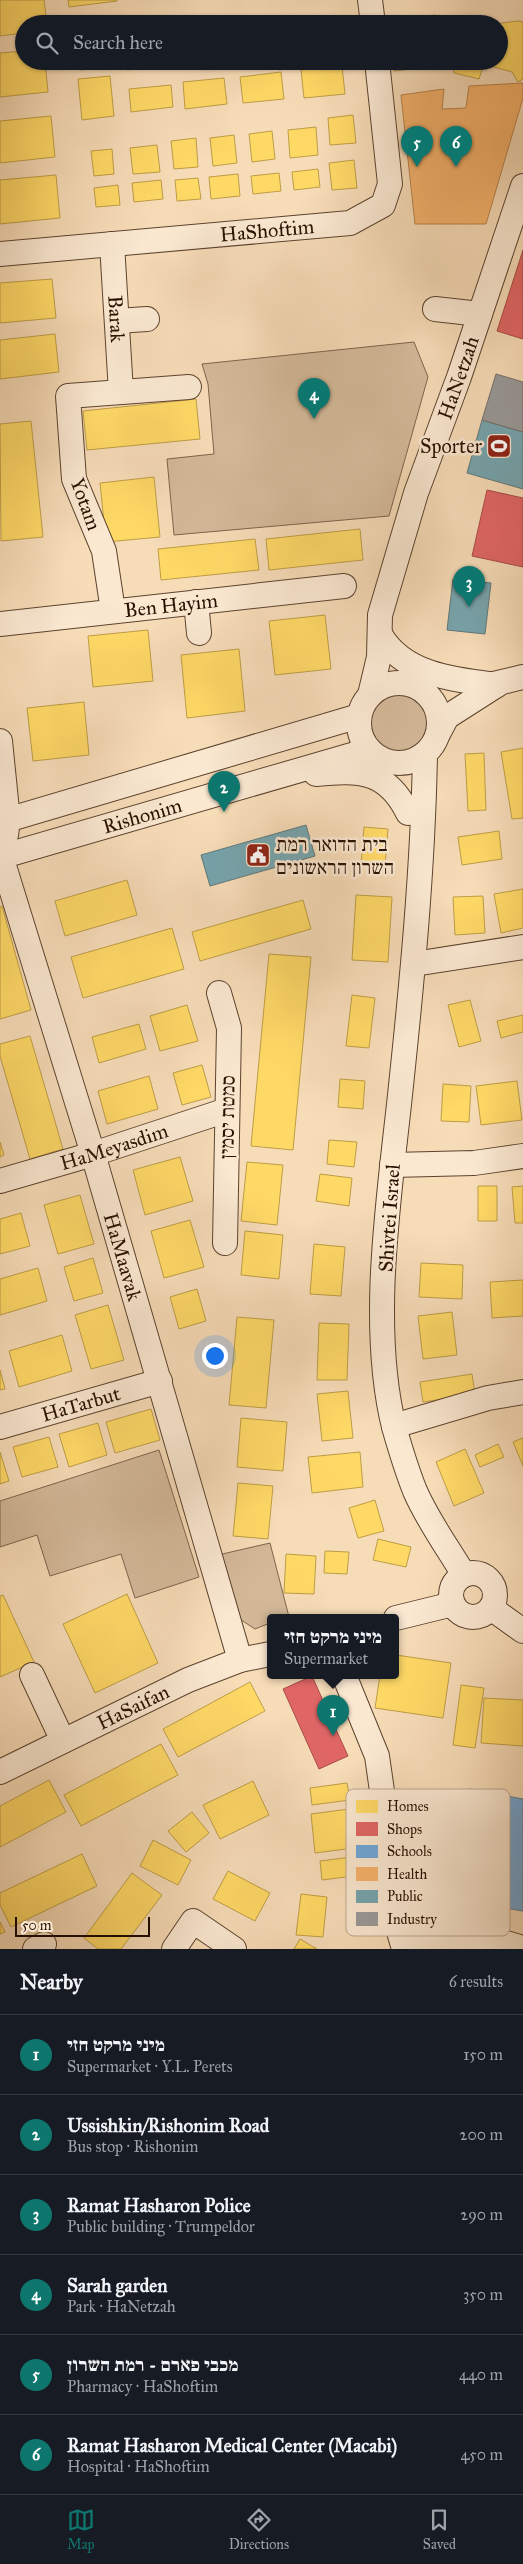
<!DOCTYPE html>
<meta charset="utf-8">
<style>
:root{--surface:#171b24;--page:#20242c;--text:#f1f3f6;--muted:#9ea1a6;--line:#363941;--accent:#0f766e}
body{margin:0;font-family:"IM FELL Great Primer","Frank Ruhl Libre",serif;background:var(--page);color:var(--text)}
.scale{position:absolute;left:15px;bottom:12px;width:135px;box-sizing:border-box;padding-left:5px;border:2px solid #281000;border-top:0;font-size:14px;line-height:18px;white-space:nowrap;color:#281000;-webkit-text-stroke:4px #fae8d1;paint-order:stroke}
.you{position:absolute;left:214px;top:1355px;width:18px;height:18px;margin:-12px;border:4px solid #fff;border-radius:50%;background:#1a73e8;box-shadow:0 0 0 8px #1a73e833}
.badge{display:grid;place-items:center;width:32px;height:32px;border-radius:50%;background:var(--accent);color:#fff;font-size:16px;font-weight:700}
.pin{position:absolute;translate:-50% -41px;filter:drop-shadow(0 1px 2px #0008)}
.pin::after{content:'';position:absolute;top:26px;width:18px;height:15px;background:inherit;clip-path:polygon(0 0,100% 0,50% 100%)}
.popup{position:absolute;left:267px;top:1614px;width:132px;height:65px;box-sizing:border-box;display:grid;place-content:center;border-radius:5px;background:var(--surface);filter:drop-shadow(0 1px 4px #0005);font-size:16px;white-space:nowrap;color:var(--muted)}
.popup b{font-size:19px;color:var(--text)}
.popup::after{content:'';position:absolute;left:50%;top:100%;margin-left:-10px;border:10px solid transparent;border-top-color:var(--surface)}
.list{margin:0;padding:0;list-style:none}
h2{display:flex;justify-content:space-between;align-items:center;height:65px;margin:0;padding:0 20px;font-size:21px}
h2 small{font-size:16px;font-weight:400;color:var(--muted)}
.list li{display:grid;grid-template-columns:32px 1fr auto;gap:15px;align-items:center;box-sizing:border-box;height:80px;padding:0 20px;border-top:1px solid var(--line)}
.list b{display:block;font-size:19px;white-space:nowrap}
.list p{margin:0;font-size:16px;white-space:nowrap;color:var(--muted)}
.list em{font-size:16px;font-style:normal;color:var(--muted)}
.icon{flex:none;width:28px;height:28px;fill:none;stroke:currentColor;stroke-width:2;stroke-linecap:round;stroke-linejoin:round}
.map{position:relative;flex:none;width:523px;height:1949px;overflow:hidden}
.search{position:absolute;background:var(--surface);box-shadow:0 1px 4px #0004;left:15px;right:15px;top:15px;height:55px;display:flex;align-items:center;gap:12px;box-sizing:border-box;padding:0 18px;border-radius:28px;color:var(--muted);font-size:19px}
.sheet{height:545px;background:var(--surface)}
nav{display:flex;justify-content:space-around;align-items:center;box-sizing:border-box;height:70px;border-top:1px solid var(--line);background:var(--surface);font-size:14px;color:var(--muted)}
nav a{display:grid;justify-items:center;gap:2px}
nav .on{color:var(--accent)}
.map>svg:first-child{display:block}
.green{fill:#d4b999;stroke:#7e644c}
.homes{fill:#ffd966;stroke:#be9d47}
.shops{fill:#e06666;stroke:#a94c47}
.schools{fill:#6fa8dc;stroke:#5a7a9a}
.health{fill:#f6b26b;stroke:#b8814b}
.public{fill:#76a5af;stroke:#5f787a}
.industry{fill:#999;stroke:#77706b}
.lines{fill:none;stroke-linecap:round;stroke-linejoin:round}
.minor-casing{stroke:#5c432e;stroke-width:26}
.minor{stroke:#fae8d1;stroke-width:24}
.labels{text-anchor:middle;dominant-baseline:central;stroke-width:5;stroke-linejoin:round;paint-order:stroke}
.street-label{font-size:20px;fill:#281000;stroke:#fae8d1}
.poi-label{font-size:20px;fill:#281000;stroke:#fae8d1;text-anchor:end}
.key{fill:#fae8d1;stroke:#bba792;stroke-width:1}
.key-label{font-size:14px;fill:#281000}
</style>
<div class="map">
<svg width="523" height="1949" viewBox="0 0 523 1949">
<rect width="100%" height="100%" fill="#f7dcb8"/>
<filter id="stains"><feTurbulence type="fractalNoise" baseFrequency=".004" numOctaves="4"/><feColorMatrix values="0 0 0 0 .2 0 0 0 0 .09 0 0 0 0 .02 0 0 0 .5 -.17"/></filter>
<radialGradient id="worn" r=".72"><stop offset=".6" stop-color="#630" stop-opacity="0"/><stop offset="1" stop-color="#630" stop-opacity=".3"/></radialGradient>
<path class="green" d="M 414,342 L 428,377 L 389,516 L 174,535 L 167,459 L 214,454 L 208,384 L 202,364 Z
M370 723a29 29 0 1 1 58 0a29 29 0 1 1-58 0Z
M 159,1450 L 199,1577 L 135,1598 L 121,1554 L 50,1576 L 37,1535 L 0,1547 L 0,1501 Z
M 270,1543 L 289,1617 L 270,1617 L 270,1623 L 255,1629 L 235,1616 L 218,1555 Z"/>
<path class="homes" d="M 0,0 L 44,0 L 47,24 L 24,24 L 24,33 L 0,36 Z
M 68,0 L 117,0 L 117,1 L 69,7 Z
M 436,15 L 437,24 L 390,24 L 389,19 Z
M 518,21 L 523,22 L 523,79 L 518,82 L 512,72 L 490,66 L 483,67 L 479,79 L 454,73 L 453,61 L 499,61 L 499,24 L 495,24 Z
M 24,51 L 24,61 L 45,61 L 48,92 L 0,97 L 0,53 Z
M 79,61 L 112,61 L 112,67 L 80,70 Z
M 126,61 L 169,61 L 170,65 L 127,70 Z
M 180,61 L 221,61 L 180,66 Z
M 393,61 L 441,61 L 441,66 L 394,71 Z
M 342,66 L 345,94 L 304,98 L 301,70 Z
M 281,72 L 284,99 L 243,103 L 240,77 Z
M 110,76 L 114,116 L 82,120 L 78,79 Z
M 224,78 L 227,104 L 185,109 L 183,82 Z
M 171,85 L 173,107 L 131,112 L 129,89 Z
M 353,115 L 356,143 L 330,145 L 328,118 Z
M 51,116 L 55,157 L 0,163 L 0,121 Z
M 316,127 L 318,155 L 290,158 L 288,130 Z
M 272,131 L 275,159 L 252,162 L 249,134 Z
M 234,135 L 237,163 L 213,166 L 210,138 Z
M 196,138 L 198,167 L 174,169 L 171,141 Z
M 157,145 L 160,172 L 133,174 L 130,148 Z
M 112,149 L 114,174 L 94,176 L 91,151 Z
M 354,160 L 357,188 L 332,190 L 329,163 Z
M 318,169 L 320,187 L 294,190 L 292,172 Z
M 279,173 L 281,191 L 253,194 L 251,176 Z
M 238,174 L 240,196 L 211,199 L 209,177 Z
M 56,175 L 60,218 L 0,224 L 0,180 Z
M 198,178 L 201,199 L 177,201 L 175,180 Z
M 161,180 L 163,199 L 134,202 L 132,183 Z
M 118,185 L 120,205 L 96,207 L 94,188 Z
M 52,279 L 56,318 L 0,323 L 0,283 Z
M 55,334 L 59,372 L 0,379 L 0,340 Z
M 196,399 L 200,439 L 87,450 L 83,411 Z
M 31,421 L 43,537 L 1,541 L 0,424 Z
M 154,477 L 160,537 L 106,542 L 100,483 Z
M 360,529 L 363,560 L 269,570 L 266,539 Z
M 255,539 L 259,570 L 161,580 L 158,549 Z
M 325,615 L 331,669 L 275,675 L 269,621 Z
M 148,630 L 153,681 L 93,687 L 88,636 Z
M 239,649 L 245,711 L 187,718 L 181,655 Z
M 84,702 L 89,755 L 33,761 L 27,708 Z
M 523,748 L 523,818 L 512,819 L 501,752 Z
M 484,753 L 486,810 L 468,811 L 465,754 Z
M 364,827 L 388,829 L 385,866 L 361,864 Z
M 499,831 L 502,859 L 462,865 L 458,837 Z
M 127,880 L 137,915 L 65,936 L 55,901 Z
M 523,889 L 523,928 L 501,933 L 494,894 Z
M 356,895 L 392,897 L 388,962 L 352,960 Z
M 483,896 L 485,933 L 455,935 L 453,897 Z
M 303,900 L 311,929 L 200,961 L 192,932 Z
M 2,906 L 31,1010 L 0,1019 L 0,907 Z
M 172,928 L 184,969 L 83,998 L 71,957 Z
M 269,954 L 311,957 L 293,1150 L 251,1146 Z
M 352,995 L 375,998 L 369,1048 L 346,1046 Z
M 470,1000 L 481,1041 L 459,1047 L 448,1005 Z
M 187,1005 L 198,1041 L 160,1051 L 150,1016 Z
M 523,1015 L 523,1032 L 501,1038 L 497,1021 Z
M 139,1024 L 146,1049 L 99,1063 L 92,1037 Z
M 30,1036 L 63,1149 L 30,1159 L 0,1056 L 0,1044 Z
M 202,1065 L 211,1097 L 182,1105 L 173,1073 Z
M 149,1076 L 158,1109 L 107,1124 L 98,1091 Z
M 340,1079 L 365,1081 L 363,1109 L 338,1107 Z
M 517,1081 L 522,1120 L 481,1125 L 476,1086 Z
M 443,1084 L 471,1086 L 469,1122 L 441,1121 Z
M 329,1140 L 357,1142 L 354,1167 L 327,1164 Z
M 0,1142 L 4,1155 L 0,1157 Z
M 180,1157 L 193,1201 L 145,1215 L 133,1170 Z
M 247,1162 L 283,1165 L 277,1225 L 241,1221 Z
M 320,1174 L 352,1178 L 349,1206 L 316,1201 Z
M 478,1186 L 497,1186 L 497,1221 L 478,1221 Z
M 523,1186 L 523,1223 L 515,1223 L 512,1187 Z
M 80,1195 L 94,1244 L 58,1254 L 44,1205 Z
M 21,1213 L 30,1246 L 0,1254 L 0,1219 Z
M 190,1220 L 204,1267 L 164,1278 L 151,1231 Z
M 245,1231 L 283,1235 L 279,1279 L 241,1275 Z
M 314,1244 L 345,1247 L 341,1296 L 310,1294 Z
M 93,1258 L 103,1293 L 74,1301 L 64,1267 Z
M 421,1263 L 463,1265 L 462,1299 L 419,1297 Z
M 38,1268 L 47,1301 L 0,1315 L 0,1279 Z
M 523,1280 L 523,1316 L 492,1318 L 490,1282 Z
M 197,1289 L 206,1321 L 179,1329 L 170,1297 Z
M 108,1305 L 124,1360 L 91,1369 L 75,1315 Z
M 452,1312 L 457,1355 L 423,1359 L 418,1316 Z
M 237,1317 L 274,1320 L 266,1408 L 229,1405 Z
M 319,1323 L 349,1324 L 347,1380 L 317,1380 Z
M 62,1335 L 72,1371 L 19,1387 L 9,1351 Z
M 0,1370 L 5,1389 L 0,1390 Z
M 472,1374 L 475,1394 L 423,1402 L 420,1382 Z
M 348,1391 L 353,1438 L 322,1441 L 317,1394 Z
M 151,1409 L 160,1440 L 115,1453 L 106,1422 Z
M 241,1418 L 287,1422 L 283,1471 L 237,1467 Z
M 98,1423 L 107,1455 L 69,1467 L 59,1434 Z
M 49,1437 L 58,1467 L 22,1477 L 13,1447 Z
M 523,1438 L 523,1466 L 513,1442 Z
M 498,1444 L 504,1457 L 480,1467 L 475,1455 Z
M 465,1449 L 484,1493 L 454,1506 L 436,1462 Z
M 0,1452 L 9,1481 L 0,1484 Z
M 360,1452 L 363,1487 L 312,1493 L 308,1457 Z
M 238,1483 L 273,1486 L 268,1539 L 233,1536 Z
M 375,1500 L 384,1531 L 358,1538 L 349,1508 Z
M 378,1539 L 411,1547 L 406,1567 L 373,1560 Z
M 325,1551 L 349,1552 L 347,1574 L 324,1573 Z
M 286,1554 L 316,1556 L 314,1594 L 284,1593 Z
M 127,1594 L 158,1663 L 95,1693 L 63,1624 Z
M 3,1595 L 34,1662 L 0,1677 L 0,1596 Z
M 396,1655 L 451,1663 L 443,1718 L 375,1708 L 380,1675 L 396,1675 Z
M 250,1682 L 265,1711 L 178,1757 L 163,1729 Z
M 461,1685 L 484,1688 L 475,1748 L 453,1745 Z
M 484,1698 L 523,1700 L 523,1746 L 481,1743 Z
M 161,1744 L 178,1775 L 81,1826 L 64,1795 Z
M 49,1780 L 66,1812 L 0,1847 L 0,1806 Z
M 253,1781 L 269,1815 L 220,1839 L 203,1805 Z
M 347,1783 L 350,1800 L 312,1805 L 310,1788 Z
M 349,1809 L 354,1848 L 315,1853 L 311,1814 Z
M 192,1812 L 209,1833 L 186,1852 L 168,1831 Z
M 153,1840 L 191,1860 L 178,1885 L 140,1866 Z
M 82,1854 L 97,1886 L 11,1927 L 0,1905 L 0,1893 Z
M 359,1856 L 362,1875 L 322,1880 L 320,1861 Z
M 228,1871 L 270,1893 L 255,1921 L 213,1899 Z
M 132,1873 L 162,1895 L 121,1949 L 98,1949 L 84,1938 Z
M 301,1894 L 327,1897 L 323,1937 L 296,1935 Z
M 0,1922 L 5,1932 L 0,1934 Z
M 300,1939 L 317,1949 L 294,1949 Z"/>
<path class="shops" d="M 523,250 L 523,339 L 497,331 Z
M 487,490 L 523,498 L 523,567 L 472,556 Z
M 312,1676 L 348,1756 L 319,1769 L 283,1689 Z"/>
<path class="schools" d="M 469,1789 L 523,1799 L 523,1911 L 449,1898 Z"/>
<path class="health" d="M 523,83 L 523,98 L 486,224 L 415,224 L 401,95 L 444,89 L 442,109 L 466,108 L 469,86 Z"/>
<path class="public" d="M 482,420 L 523,432 L 523,489 L 467,473 Z
M 453,579 L 491,583 L 485,634 L 447,630 Z
M 306,825 L 315,856 L 210,886 L 201,855 Z"/>
<path class="industry" d="M 496,374 L 523,382 L 523,432 L 482,420 Z"/>
<g class="lines">
<defs>
<g id="minor">
<path d="M 370,0 L 373,24"/>
<path id="s1" d="M 112,244 L 121,392"/>
<path id="s2" d="M 0,254 L 350,223 L 383,205 L 390,184 L 377,61"/>
<path d="M 435,309 L 480,314"/>
<path d="M 117,321 L 147,319"/>
<path d="M 196,602 L 199,633"/>
<path d="M 113,611 L 104,551 L 74,479 L 68,396 L 189,387"/>
<path id="s3" d="M 0,624 L 344,586"/>
<path d="M 380,634 C 403,675 455,680 497,685"/>
<circle cx="399" cy="723" r="40"/>
<path d="M 481,687 L 523,677"/>
<path id="s4" d="M 370,695 L 379,657 L 380,615 L 416,493 L 459,377 L 523,186"/>
<path d="M 438,734 L 447,717 L 497,685"/>
<path d="M 0,741 L 8,820 L 6,835"/>
<path d="M 425,754 C 423,868 412,982 400,1095 C 389,1199 369,1325 394,1427 C 400,1448 407,1471 415,1491 C 428,1521 448,1548 464,1575"/>
<path d="M 316,774 C 360,770 387,770 408,813"/>
<path d="M 0,822 L 359,716"/>
<path id="s5" d="M 0,853 L 93,1154 L 240,1660"/>
<path id="s6" d="M 0,857 L 369,750"/>
<path d="M 414,964 L 523,947"/>
<path d="M 219,993 L 229,1028 L 225,1243"/>
<path d="M 392,1165 L 474,1163 L 523,1156"/>
<path id="s7" d="M 0,1181 L 93,1154 L 227,1110"/>
<path d="M 394,1426 L 488,1398 L 523,1392"/>
<path id="s8" d="M 0,1427 L 160,1381"/>
<circle cx="473" cy="1595" r="22"/>
<path d="M 491,1608 L 523,1631"/>
<path d="M 396,1618 L 453,1604"/>
<path d="M 32,1675 L 63,1741"/>
<path d="M 344,1675 L 377,1756 L 389,1840 L 392,1908 L 404,1949"/>
<path id="s9" d="M 0,1772 L 188,1680 L 240,1660 L 270,1654"/>
<path d="M 35,1949 L 44,1944"/>
<path d="M 174,1949 L 193,1921 L 234,1949"/>
<path d="M 406,1949 L 444,1939 L 503,1942 L 523,1948"/>
</g>
</defs>
<use href="#minor" class="minor-casing"/>
<use href="#minor" class="minor"/>
</g>
<defs>
<symbol id="stadium-square" viewBox="-11 -11 22 22"><rect x="-9" y="-9" width="18" height="18" rx="4" fill="#8f2418" stroke="#fae8d1"/><path d="M0-5a6.5 5 0 1 0 0 10a6.5 5 0 1 0 0-10ZM-3.5-1.8h7v3.6h-7Z" fill="#fff"/></symbol>
<symbol id="civic-square" viewBox="-11 -11 22 22"><rect x="-9" y="-9" width="18" height="18" rx="4" fill="#8f2418" stroke="#fae8d1"/><path d="M-.6-6.5H3V-4.5H.6V-3L4-1V1h2V6H-6V1h2V-1L-.6-3ZM-1.2 2.5V6h2.4V2.5Z" fill="#fff"/></symbol>
</defs>
<g fill-rule="evenodd">
<use href="#stadium-square" x="485" y="432" width="28" height="28"/>
<use href="#civic-square" x="244" y="841" width="28" height="28"/>
</g>
<g class="labels">
<g class="street-label">
<text stroke="none"><textPath href="#s2" startOffset="268">HaShoftim</textPath></text>
<text stroke="none"><textPath href="#s1" startOffset="75">Barak</textPath></text>
<text stroke="none"><textPath href="#s4" startOffset="331">HaNetzah</textPath></text>
<text transform="translate(86 504) rotate(70)">Yotam</text>
<text stroke="none"><textPath href="#s3" startOffset="172">Ben Hayim</textPath></text>
<text stroke="none"><textPath href="#s6" startOffset="148">Rishonim</textPath></text>
<text transform="translate(227 1117) rotate(-89)">סמטת יסמין</text>
<text stroke="none"><textPath href="#s7" startOffset="119">HaMeyasdim</textPath></text>
<text transform="translate(389 1218) rotate(-86)">Shivtei Israel</text>
<text stroke="none"><textPath href="#s5" startOffset="422">HaMaavak</textPath></text>
<text stroke="none"><textPath href="#s8" startOffset="84">HaTarbut</textPath></text>
<text stroke="none"><textPath href="#s9" startOffset="148">HaSaifan</textPath></text>
</g>
<g class="poi-label">
<text x="482" y="446">Sporter</text>
<text x="276" y="844" text-anchor="start">בית הדואר רמת<tspan x="276" dy="23">השרון הראשונים</tspan></text>
</g>
</g>
<rect x="346" y="1789" width="164" height="147" rx="8" class="key"/>
<rect x="356" y="1800" width="22" height="13" fill="#ffd966"/>
<rect x="356" y="1822" width="22" height="14" fill="#e06666"/>
<rect x="356" y="1845" width="22" height="13" fill="#6fa8dc"/>
<rect x="356" y="1867" width="22" height="14" fill="#f6b26b"/>
<rect x="356" y="1890" width="22" height="13" fill="#76a5af"/>
<rect x="356" y="1912" width="22" height="14" fill="#999"/>
<g class="key-label">
<text x="387" y="1811">Homes</text>
<text x="387" y="1834">Shops</text>
<text x="387" y="1856">Schools</text>
<text x="387" y="1879">Health</text>
<text x="387" y="1901">Public</text>
<text x="387" y="1924">Industry</text>
</g>
<rect width="100%" height="100%" filter="url(#stains)"/>
<rect width="100%" height="100%" fill="url(#worn)"/>
</svg>
<div class="scale">50 m</div>
<div class="you"></div>
<div class="pin badge" style="left:333px;top:1736px">1</div>
<div class="popup"><b>מיני מרקט חזי</b>Supermarket</div>
<div class="pin badge" style="left:224px;top:812px">2</div>
<div class="pin badge" style="left:469px;top:607px">3</div>
<div class="pin badge" style="left:314px;top:419px">4</div>
<div class="pin badge" style="left:417px;top:167px">5</div>
<div class="pin badge" style="left:456px;top:167px">6</div>
<div class="search"><svg class="icon" aria-label="search" viewBox="0 0 24 24"><circle cx="10" cy="10" r="6"/><path d="M15 15l6 6"/></svg>Search here</div>
</div>
<section class="sheet">
<h2>Nearby<small>6 results</small></h2>
<ul class="list">
<li><span class="badge">1</span><div><b>מיני מרקט חזי</b><p>Supermarket · Y.L. Perets</p></div><em>150 m</em></li>
<li><span class="badge">2</span><div><b>Ussishkin/Rishonim Road</b><p>Bus stop · Rishonim</p></div><em>200 m</em></li>
<li><span class="badge">3</span><div><b>Ramat Hasharon Police</b><p>Public building · Trumpeldor</p></div><em>290 m</em></li>
<li><span class="badge">4</span><div><b>Sarah garden</b><p>Park · HaNetzah</p></div><em>350 m</em></li>
<li><span class="badge">5</span><div><b>מכבי פארם - רמת השרון</b><p>Pharmacy · HaShoftim</p></div><em>440 m</em></li>
<li><span class="badge">6</span><div><b>Ramat Hasharon Medical Center (Macabi)</b><p>Hospital · HaShoftim</p></div><em>450 m</em></li>
</ul>
</section>
<nav>
<a class="on"><svg class="icon" aria-label="map" viewBox="0 0 24 24"><path d="M3 6l6-2 6 2 6-2v14l-6 2-6-2-6 2zM9 4v14M15 6v14"/></svg>Map</a>
<a><svg class="icon" aria-label="directions" viewBox="0 0 24 24"><path d="M12 3l9 9-9 9-9-9zM9 14v-3h6M13 9l2 2-2 2"/></svg>Directions</a>
<a><svg class="icon" aria-label="saved" viewBox="0 0 24 24"><path d="M7 4h10v16l-5-4-5 4z"/></svg>Saved</a>
</nav>
